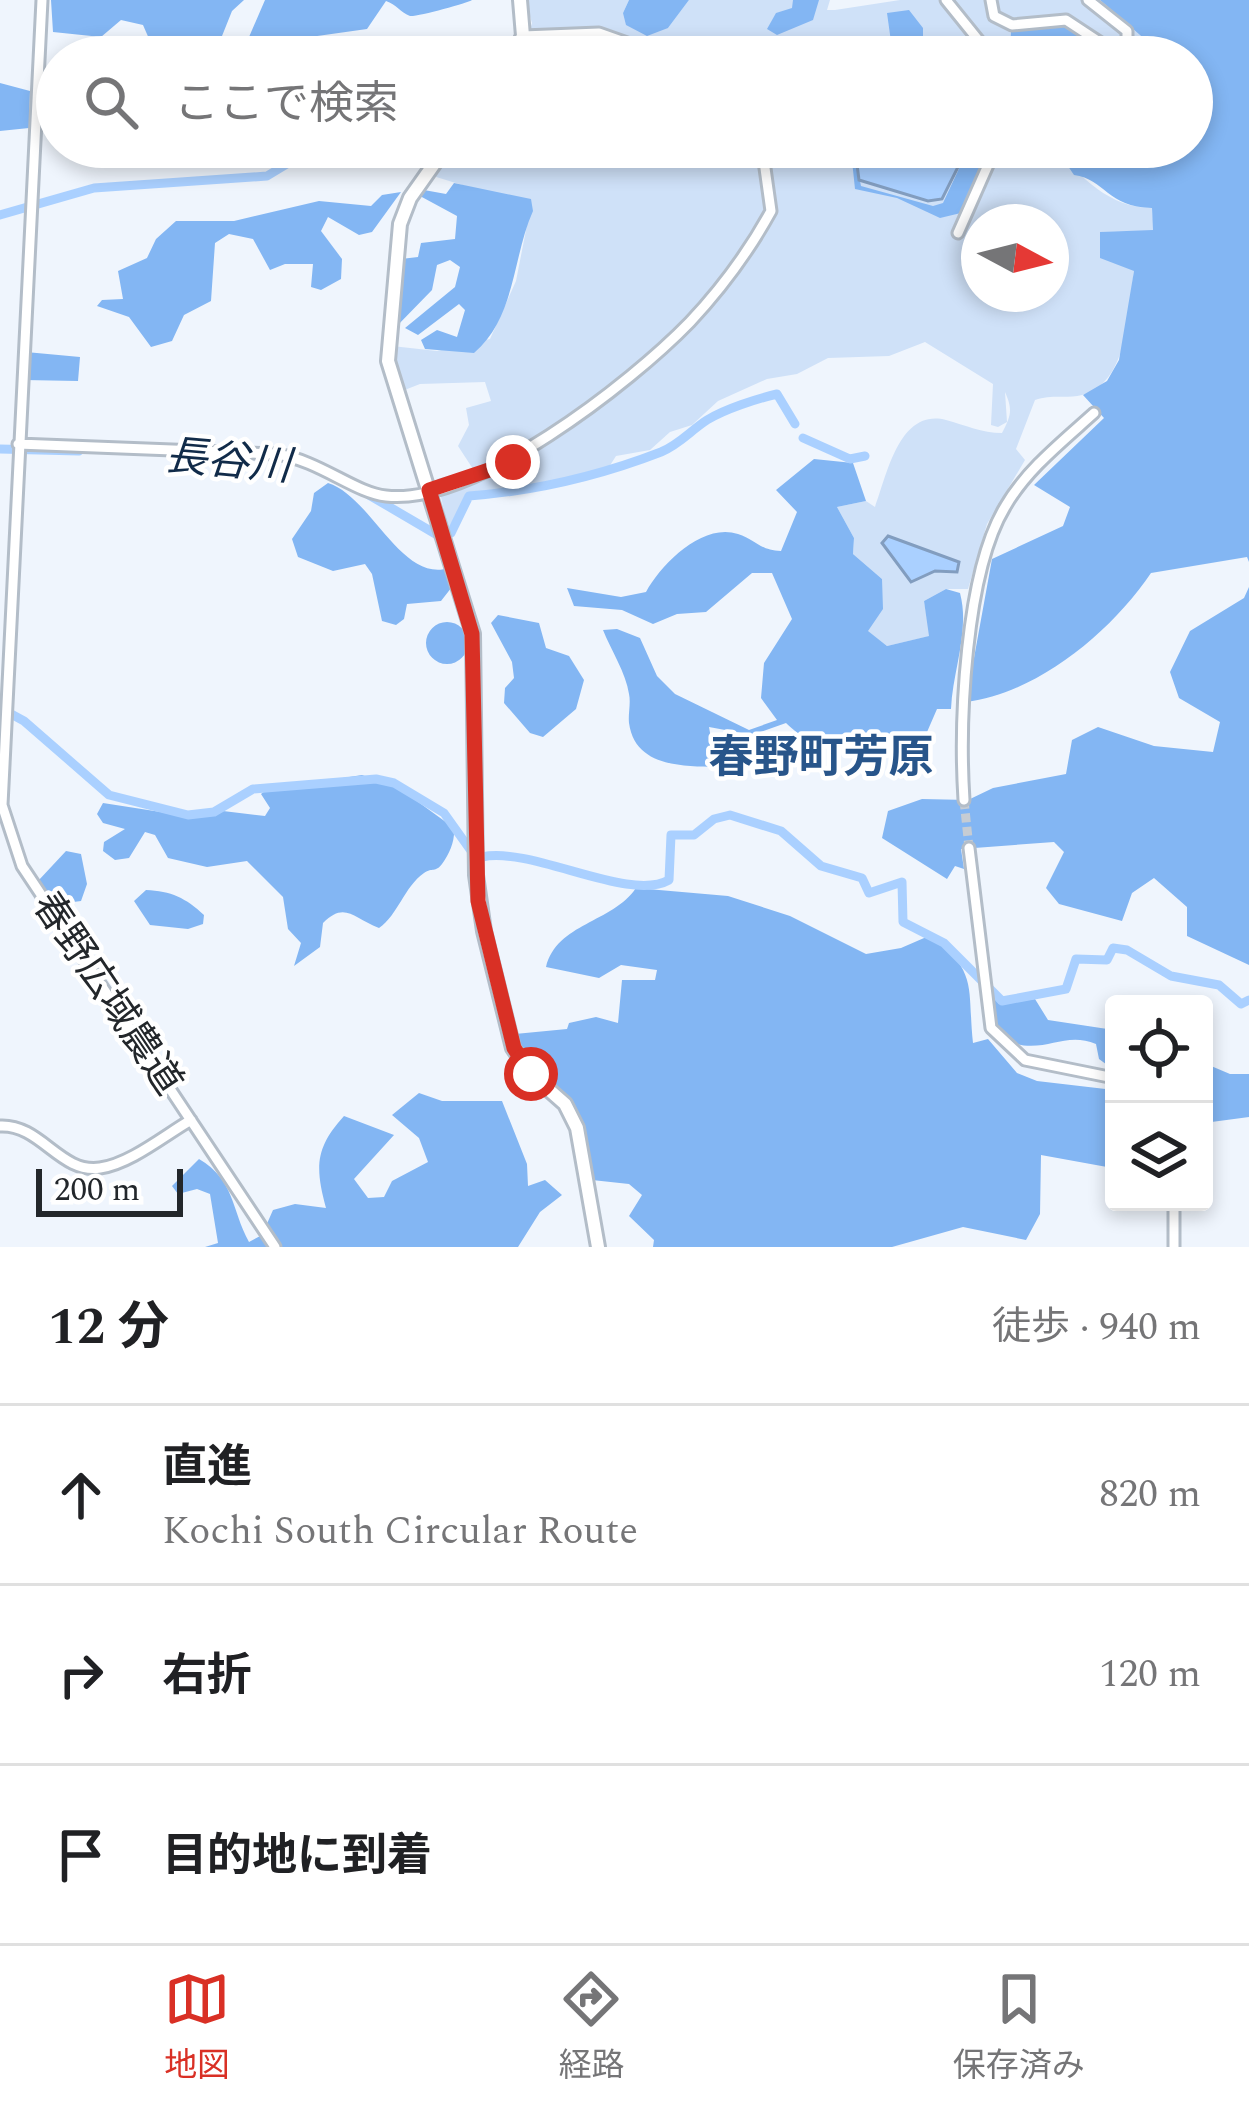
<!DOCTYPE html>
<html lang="ja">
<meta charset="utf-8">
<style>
:root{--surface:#fff;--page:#f2f2f2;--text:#202124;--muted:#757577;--line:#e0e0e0;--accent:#d93025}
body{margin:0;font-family:Spectral,"Noto Sans JP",serif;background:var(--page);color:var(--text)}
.controls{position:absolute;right:36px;bottom:36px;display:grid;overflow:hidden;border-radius:12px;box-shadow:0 6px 18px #0003}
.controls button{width:108px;height:108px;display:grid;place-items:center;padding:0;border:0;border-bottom:3px solid var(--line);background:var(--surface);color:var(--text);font:60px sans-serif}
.compass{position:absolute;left:961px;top:204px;width:108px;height:108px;border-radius:50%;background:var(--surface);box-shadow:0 6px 18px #0003;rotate:97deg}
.scale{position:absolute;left:36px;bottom:30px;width:147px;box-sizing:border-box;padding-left:12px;border:6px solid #23272b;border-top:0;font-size:33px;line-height:42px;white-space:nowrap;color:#23272b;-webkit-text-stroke:9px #fff;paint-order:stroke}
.stop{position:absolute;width:36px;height:36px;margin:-27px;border:9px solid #d93025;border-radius:50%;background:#fff}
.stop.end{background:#d93025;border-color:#fff;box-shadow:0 3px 12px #0008}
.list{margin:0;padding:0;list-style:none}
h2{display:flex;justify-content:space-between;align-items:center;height:156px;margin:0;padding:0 48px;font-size:51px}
h2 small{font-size:39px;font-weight:400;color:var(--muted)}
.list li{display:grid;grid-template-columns:78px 1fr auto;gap:36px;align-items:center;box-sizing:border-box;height:180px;padding:0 48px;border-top:3px solid var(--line)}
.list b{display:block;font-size:45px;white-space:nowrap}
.list p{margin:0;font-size:39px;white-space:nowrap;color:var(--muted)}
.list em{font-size:39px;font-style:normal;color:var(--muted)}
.icon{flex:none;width:66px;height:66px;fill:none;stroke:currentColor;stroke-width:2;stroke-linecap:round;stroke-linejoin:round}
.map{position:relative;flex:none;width:1249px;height:1247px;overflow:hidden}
.search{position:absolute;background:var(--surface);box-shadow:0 6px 18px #0003;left:36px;right:36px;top:36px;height:132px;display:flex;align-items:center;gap:30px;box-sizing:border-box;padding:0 42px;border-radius:66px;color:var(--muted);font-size:45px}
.sheet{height:696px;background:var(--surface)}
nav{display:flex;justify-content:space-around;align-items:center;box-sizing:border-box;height:168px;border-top:3px solid var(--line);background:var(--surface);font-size:33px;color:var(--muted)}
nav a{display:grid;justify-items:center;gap:6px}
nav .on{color:var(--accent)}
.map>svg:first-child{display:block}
.green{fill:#cfe1f8;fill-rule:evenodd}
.forest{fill:#83b6f3}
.water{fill:#aad0ff;stroke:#829dbf;stroke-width:3}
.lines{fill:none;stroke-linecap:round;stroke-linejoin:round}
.river{stroke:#aad0ff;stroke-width:9}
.minor-tunnel{stroke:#c6ccd3;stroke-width:9;stroke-dasharray:9 4.5;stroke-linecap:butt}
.minor-casing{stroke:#b3bdc8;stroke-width:15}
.major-casing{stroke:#b3bdc8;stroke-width:18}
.minor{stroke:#fff;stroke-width:9}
.major{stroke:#fff;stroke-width:12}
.route{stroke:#d93025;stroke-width:15}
.labels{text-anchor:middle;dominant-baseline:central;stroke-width:9;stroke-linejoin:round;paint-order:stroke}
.street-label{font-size:39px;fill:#23272b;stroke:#fff}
.water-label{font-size:42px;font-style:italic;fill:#112b49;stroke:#fff}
.quarter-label{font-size:45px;font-weight:bold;fill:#28558a;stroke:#fff}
</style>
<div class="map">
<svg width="1249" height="1247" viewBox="0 0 1249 1247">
<rect width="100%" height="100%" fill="#eff5fd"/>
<path class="green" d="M 525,0 L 629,0 L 623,13 L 668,28 L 689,0 L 830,0 L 827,10 L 835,10 L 900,0 L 1100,0 L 1165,57 L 1114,57 L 1073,29 L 1011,32 L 1009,57 L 522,57 L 532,23 Z
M 454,147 L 1055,147 C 1080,177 1110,208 1152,208 L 1154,231 L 1101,232 L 1134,271 C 1128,310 1129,383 1082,395 C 1066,399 1052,394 1035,400 L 1016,449 L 1025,460 L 987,524 L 968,589 L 946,589 L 924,601 L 930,636 L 887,646 L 867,631 L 882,579 L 853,554 L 854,538 L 837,507 L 866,501 L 875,507 C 887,475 899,408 946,420 C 965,425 982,433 1002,433 C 1011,416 1013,410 1005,392 L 1007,422 L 998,427 L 991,425 L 993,384 L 925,342 L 889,356 L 828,358 L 797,374 L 767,379 L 718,401 L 692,425 L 670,432 L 650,450 L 616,456 L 609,467 L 532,488 L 467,494 L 448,529 L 437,479 L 473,469 L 458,446 L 469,425 L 466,408 L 491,401 L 485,382 L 420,384 L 402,391 L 392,346 L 437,351 L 490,339 L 516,281 L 527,225 L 485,192 L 433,176 ZM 979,222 L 1051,222 L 1051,294 L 979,294 Z"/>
<path class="forest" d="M 51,0 L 244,0 L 232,11 L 214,56 L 157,57 L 143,25 L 121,20 L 101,37 L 53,32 Z
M 265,0 L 472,0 C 468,3 417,17 410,16 C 401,13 396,4 386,1 L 367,29 L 296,39 L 294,49 L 300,57 L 252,57 L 246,44 Z
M 629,0 L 689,0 L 668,28 L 647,36 L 626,25 L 623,13 Z
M 793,0 L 819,0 L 813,20 L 777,35 L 767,29 L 776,13 L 792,8 Z
M 1100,0 L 1249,0 L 1249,562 L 1247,557 L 1151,573 C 1111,632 1038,693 966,702 L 992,559 L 1063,526 L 1070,507 L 1034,485 L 1104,418 L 1083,395 L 1107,381 L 1119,360 L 1134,271 L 1100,258 L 1100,232 L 1153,230 L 1152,208 C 1107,207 1105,179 1074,175 L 1055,147 L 1192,147 L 1192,57 L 1165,57 Z
M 909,10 L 923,28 L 923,43 L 893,56 L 887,13 Z
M 1055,25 L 1073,29 L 1114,57 L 1009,57 L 1011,32 Z
M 0,83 L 30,91 L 29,128 L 0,131 Z
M 860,147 L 885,147 L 886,152 L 855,155 L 861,186 L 933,206 L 943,203 L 964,158 L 961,147 L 990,147 L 965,212 L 940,218 L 897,198 L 855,189 L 851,151 Z
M 454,183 L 531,199 L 533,211 C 512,258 516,317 474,353 L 425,349 L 421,340 L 437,330 L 457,337 L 465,310 L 459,304 L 418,335 L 405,328 L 455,287 L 460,267 L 450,260 L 437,265 L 432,290 L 394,329 L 401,259 L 418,257 L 421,243 L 455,239 L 457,216 L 420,196 L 424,190 L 446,194 Z
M 401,192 L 372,232 L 359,235 L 328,217 L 321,231 L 342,259 L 341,279 L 321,290 L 311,287 L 313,264 L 285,264 L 270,270 L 253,239 L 229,234 L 215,243 L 211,301 L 184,315 L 172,341 L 151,347 L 129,317 L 97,306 L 102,300 L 123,299 L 118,271 L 147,258 L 156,239 L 176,221 L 234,221 L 319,201 L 371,206 L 382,195 Z
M 26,352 L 80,357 L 78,381 L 24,380 Z
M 814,459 L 853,463 L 866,501 L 837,507 L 854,538 L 853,554 L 882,579 L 883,609 L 868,631 L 887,646 L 929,636 L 924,601 L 946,589 L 960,593 C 970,631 953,669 951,709 L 937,709 L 924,739 C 907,740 891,736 875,736 C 835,737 821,757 786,723 L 752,735 L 709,727 L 716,767 C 682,766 635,767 629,723 C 628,714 631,703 629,694 C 626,673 611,650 603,630 L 617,629 L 640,638 L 657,676 L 675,694 L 749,730 L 777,720 L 761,698 L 764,663 L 792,619 L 772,573 L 752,573 L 706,612 L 677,614 L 653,624 L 622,610 L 574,606 L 567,588 L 621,597 L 646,592 C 661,564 703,522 738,534 C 756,540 759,550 781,551 L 797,512 L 776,490 Z
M 328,483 C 372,497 401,583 449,568 L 455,583 L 441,601 L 407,604 L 404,619 L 396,625 L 382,621 L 372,574 L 365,564 L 333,571 L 298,557 L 292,539 L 311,511 L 314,493 Z
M 1249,587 L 1249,965 L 1187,936 L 1187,907 L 1154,878 L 1132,893 L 1122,921 L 1059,904 L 1046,888 L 1064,852 L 1054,842 L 961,849 L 964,869 L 955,866 L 947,879 L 882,838 L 888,811 L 922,799 L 968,800 L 993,788 L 1066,774 L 1072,740 L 1098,727 L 1154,746 L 1213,752 L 1220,722 L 1179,698 L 1170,672 L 1190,631 L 1244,598 Z
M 498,615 L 539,623 L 546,648 L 569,656 L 584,680 L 576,709 L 543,737 L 530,733 L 504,703 L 505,688 L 514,678 L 512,662 L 491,623 Z
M426 643a21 21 0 1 1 42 0a21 21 0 1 1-42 0Z
M 362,775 L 399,788 L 454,828 C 455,841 450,853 442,864 C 435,873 433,867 424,873 C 404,887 398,915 379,928 C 353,918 345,901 323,923 L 320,947 L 294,966 L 301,943 L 288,929 L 283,897 L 247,861 L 207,867 L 168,858 L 155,835 L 145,832 L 129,858 L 115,860 L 103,851 L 104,842 L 125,829 L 103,823 L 97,814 L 103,803 L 193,817 L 223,811 L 265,816 L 270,808 L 261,794 L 266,790 Z
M 66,851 L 81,854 L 87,884 L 81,901 L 58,904 L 38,881 Z
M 636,888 L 728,896 L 790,916 L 866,954 L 901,948 L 931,935 C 979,973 967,988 973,1043 L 988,1039 L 1017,1073 L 1037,1081 L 1114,1090 L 1114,1162 L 1107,1167 L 1041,1155 L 1040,1214 L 1026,1240 L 963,1227 L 892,1247 L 653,1247 L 654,1240 L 629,1216 L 642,1195 L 629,1184 L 592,1180 L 575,1109 L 528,1062 L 515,1034 L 567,1029 L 569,1023 L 596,1017 L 618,1023 L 622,980 L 655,980 L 657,970 L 621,965 L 599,978 L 546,967 C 557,923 612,923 636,888 Z
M 146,890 C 171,891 186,898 204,915 L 203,924 L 188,929 L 150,925 L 134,901 Z
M 990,991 L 999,1004 L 1035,999 L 1048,1020 L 1114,1030 L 1114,1070 L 1099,1059 L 1096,1044 C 1063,1030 1044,1056 1007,1041 L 997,1027 Z
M 1204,1063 L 1230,1074 L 1249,1074 L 1249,1117 L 1204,1123 Z
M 419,1093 L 442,1101 L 502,1101 L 527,1164 L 528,1186 L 545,1180 L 562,1195 L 540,1212 L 518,1247 L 205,1247 L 218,1243 L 210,1194 L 197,1189 L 178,1194 L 172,1186 L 199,1159 C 235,1180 231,1209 249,1242 L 262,1235 L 273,1210 L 295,1204 L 326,1208 C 315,1167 315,1148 344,1116 L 394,1135 L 354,1179 L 368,1198 L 384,1197 L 392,1181 L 428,1162 L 419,1138 L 392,1115 Z"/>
<path class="water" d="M 898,147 L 961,147 L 962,159 L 942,199 L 928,201 L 859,180 L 856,157 Z
M 888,536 L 959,562 L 957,572 L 935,571 L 911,582 L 882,543 Z"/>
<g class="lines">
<path class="river" d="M 0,215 L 94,188 L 267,176 L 315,147
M 803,438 L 850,459 L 865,456
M 0,449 L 79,451
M 369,495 L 439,536
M 451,533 L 469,496 C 535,491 599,476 661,452 C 680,444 690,431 707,420 C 725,409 756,399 777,394 L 795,424
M 0,708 L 24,721 L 109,795 L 188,815 L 214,812 L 253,789 L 376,779 L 394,783 L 444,813 L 474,855
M 482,857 C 532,846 629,903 669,880 L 671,835 L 694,835 L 714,819 L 730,815 L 781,831 L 821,866 L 862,878 L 869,893 L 902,882 L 903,922 L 944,943 L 1002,1001 L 1066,989 L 1076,959 L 1107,960 L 1113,948 L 1127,950 L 1171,976 L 1219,985 L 1241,1004 L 1249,1000"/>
<path class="minor-tunnel" d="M 964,800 L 969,848"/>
<defs>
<path id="minor" d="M 42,0 L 2,805 L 22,866 L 275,1247
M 946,0 L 992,57
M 991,0 L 994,16 L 1012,25 L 1066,20 L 1113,51 L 1127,49 L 1127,31 L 1088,0
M 523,36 L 599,33 L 667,57
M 958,233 L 996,147
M 18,444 L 276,454 C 319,460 355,493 386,496 C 474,506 631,383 690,322 C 721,289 749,251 771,211 L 762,147
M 964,800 C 959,723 965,573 1005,507 C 1026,470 1063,441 1094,413
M 969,848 L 991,1028 L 1025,1060 L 1114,1078
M 0,1126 C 41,1124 60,1174 100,1168 C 130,1164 165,1135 191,1120
M 1174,1202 L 1174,1247"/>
<path id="major" d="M 512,57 L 523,36 L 520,0
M 446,147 L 410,198 L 400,224 L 388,361 L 473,634 L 476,875 L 484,931 L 513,1048 L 531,1074 L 565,1104 L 577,1128 L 598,1247"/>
</defs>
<use href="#minor" class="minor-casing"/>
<use href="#major" class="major-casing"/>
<use href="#minor" class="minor"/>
<use href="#major" class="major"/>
</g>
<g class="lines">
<path class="route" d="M 513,462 L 429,490 L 472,634 L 478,901 L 514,1048 L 531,1074"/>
</g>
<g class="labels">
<g class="street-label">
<text transform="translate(107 994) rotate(56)">春野広域農道</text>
</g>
<g class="water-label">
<text transform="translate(228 462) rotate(5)">長谷川</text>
</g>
<g class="quarter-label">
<text x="821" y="758">春野町芳原</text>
</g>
</g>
</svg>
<div class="controls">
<button><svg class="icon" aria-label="locate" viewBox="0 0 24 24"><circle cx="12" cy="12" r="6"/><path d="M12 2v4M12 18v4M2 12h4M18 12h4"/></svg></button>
<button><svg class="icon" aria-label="layers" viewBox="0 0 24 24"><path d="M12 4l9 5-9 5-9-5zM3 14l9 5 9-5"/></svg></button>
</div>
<svg class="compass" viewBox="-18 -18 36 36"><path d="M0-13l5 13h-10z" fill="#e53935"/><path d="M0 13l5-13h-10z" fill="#757577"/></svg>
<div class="scale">200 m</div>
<div class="stop" style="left:531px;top:1074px"></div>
<div class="stop end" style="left:513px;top:462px"></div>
<div class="search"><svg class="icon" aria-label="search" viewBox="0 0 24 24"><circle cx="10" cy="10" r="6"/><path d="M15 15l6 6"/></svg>ここで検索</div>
</div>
<section class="sheet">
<h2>12 分<small>徒歩 · 940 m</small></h2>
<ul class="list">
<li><svg class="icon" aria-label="ahead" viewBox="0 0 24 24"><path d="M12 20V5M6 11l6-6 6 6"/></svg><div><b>直進</b><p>Kochi South Circular Route</p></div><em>820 m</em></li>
<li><svg class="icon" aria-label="right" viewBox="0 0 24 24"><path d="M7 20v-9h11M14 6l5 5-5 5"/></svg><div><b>右折</b></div><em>120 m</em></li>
<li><svg class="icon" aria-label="arrive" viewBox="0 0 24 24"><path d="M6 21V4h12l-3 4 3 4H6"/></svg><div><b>目的地に到着</b></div></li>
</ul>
</section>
<nav>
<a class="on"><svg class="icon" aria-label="map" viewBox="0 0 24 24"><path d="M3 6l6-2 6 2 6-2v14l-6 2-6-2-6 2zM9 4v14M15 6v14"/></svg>地図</a>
<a><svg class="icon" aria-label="directions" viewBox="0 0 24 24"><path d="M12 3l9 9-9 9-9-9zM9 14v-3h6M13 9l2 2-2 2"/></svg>経路</a>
<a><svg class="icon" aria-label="saved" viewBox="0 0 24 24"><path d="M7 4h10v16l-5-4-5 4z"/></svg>保存済み</a>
</nav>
